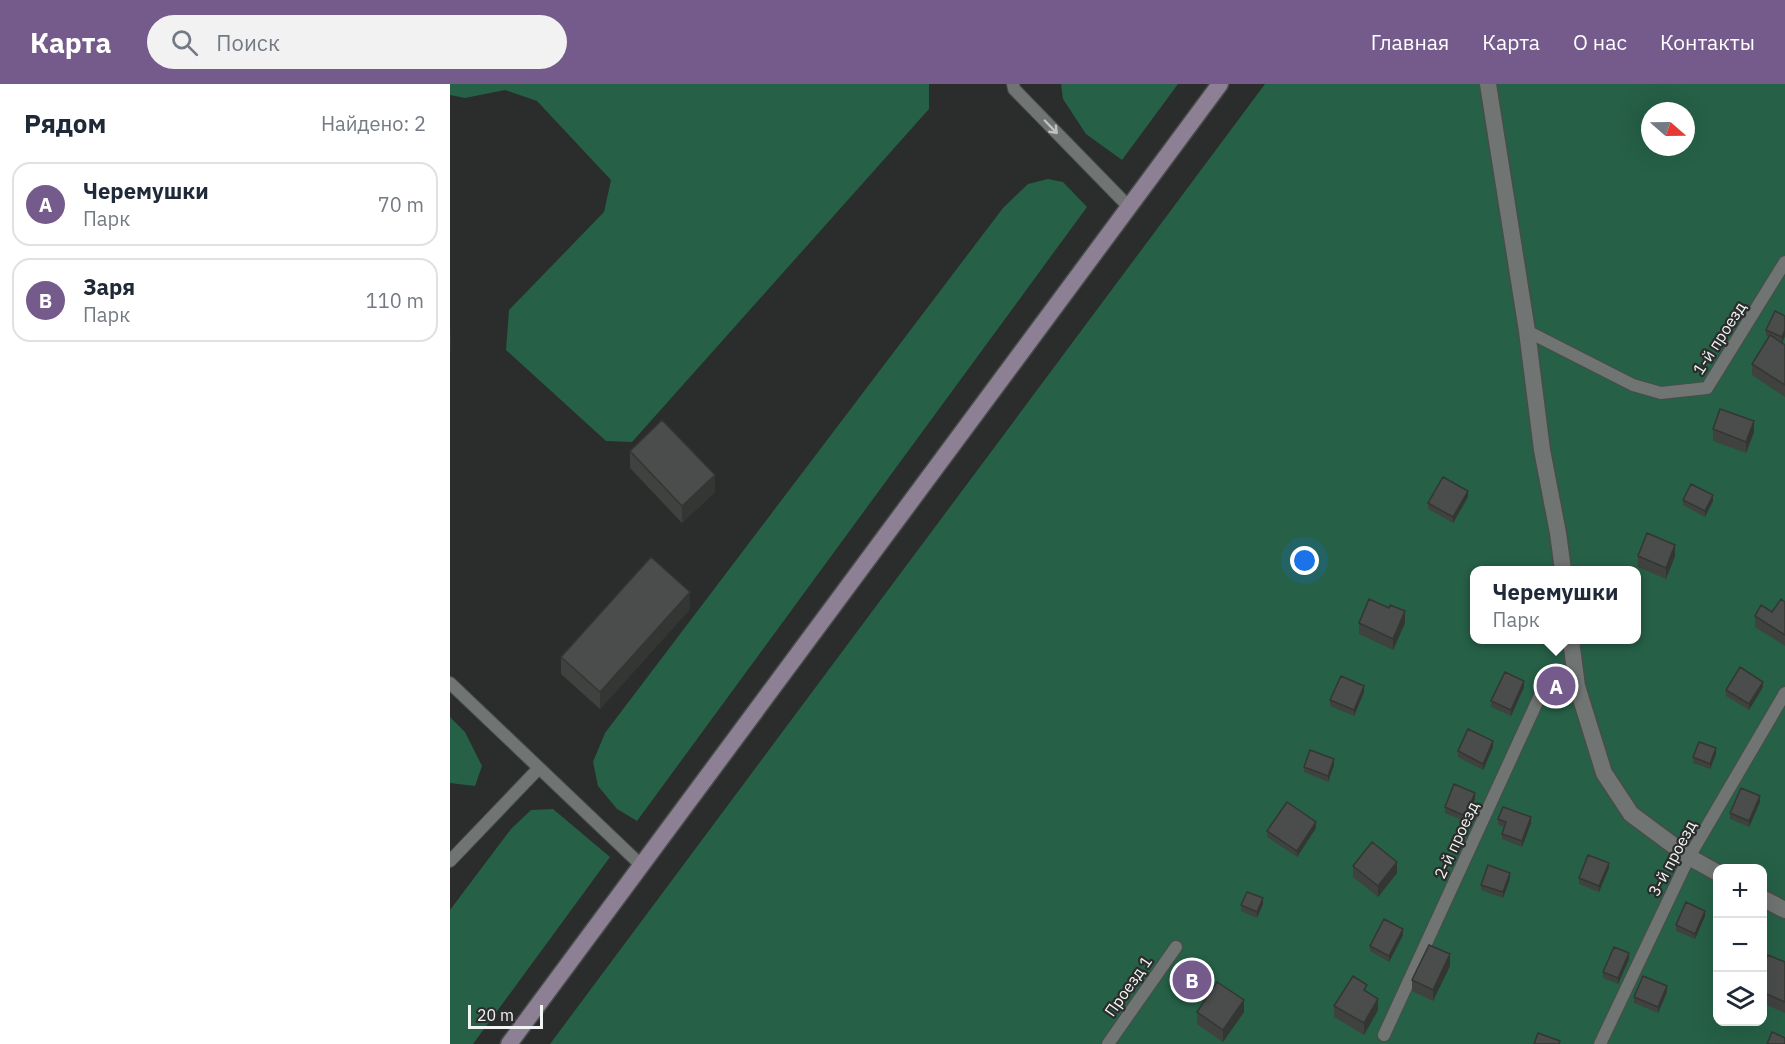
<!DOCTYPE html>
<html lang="ru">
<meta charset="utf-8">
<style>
:root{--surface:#fff;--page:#f2f2f3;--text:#1f2937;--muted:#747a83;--line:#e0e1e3;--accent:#745b8c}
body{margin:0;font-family:"IBM Plex Sans",sans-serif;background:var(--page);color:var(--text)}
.controls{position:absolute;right:18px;bottom:18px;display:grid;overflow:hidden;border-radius:12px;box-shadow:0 6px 24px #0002}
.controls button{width:54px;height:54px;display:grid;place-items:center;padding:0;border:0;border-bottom:2px solid var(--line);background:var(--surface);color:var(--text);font:30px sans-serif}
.compass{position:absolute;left:1191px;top:18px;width:54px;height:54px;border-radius:50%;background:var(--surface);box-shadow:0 6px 24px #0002;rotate:110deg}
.scale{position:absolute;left:18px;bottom:15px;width:75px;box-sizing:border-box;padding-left:6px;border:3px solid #f3f5f4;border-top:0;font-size:16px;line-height:21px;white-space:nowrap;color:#f3f5f4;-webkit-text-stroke:4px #2a2d2b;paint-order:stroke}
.you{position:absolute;left:855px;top:477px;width:21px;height:21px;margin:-15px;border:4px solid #fff;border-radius:50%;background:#1a73e8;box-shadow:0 0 0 9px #1a73e833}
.badge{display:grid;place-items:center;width:39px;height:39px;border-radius:50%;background:var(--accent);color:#fff;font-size:20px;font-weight:700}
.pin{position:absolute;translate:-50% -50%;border:3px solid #fff;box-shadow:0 2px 6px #0006}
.popup{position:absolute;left:1020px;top:482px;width:171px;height:78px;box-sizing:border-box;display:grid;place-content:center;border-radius:12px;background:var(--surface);filter:drop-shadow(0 2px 4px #0005);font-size:20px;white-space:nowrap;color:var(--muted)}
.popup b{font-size:22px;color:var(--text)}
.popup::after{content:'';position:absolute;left:50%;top:100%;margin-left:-12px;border:12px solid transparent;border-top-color:var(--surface)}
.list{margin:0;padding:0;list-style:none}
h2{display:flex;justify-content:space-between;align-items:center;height:78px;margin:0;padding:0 24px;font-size:26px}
h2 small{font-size:20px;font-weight:400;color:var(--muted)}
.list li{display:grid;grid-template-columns:39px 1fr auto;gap:18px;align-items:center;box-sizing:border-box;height:84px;margin:0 12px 12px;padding:0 12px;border:2px solid var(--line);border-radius:18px}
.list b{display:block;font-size:22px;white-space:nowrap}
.list p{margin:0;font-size:20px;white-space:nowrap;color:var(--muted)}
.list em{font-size:20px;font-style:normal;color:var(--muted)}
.icon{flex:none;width:33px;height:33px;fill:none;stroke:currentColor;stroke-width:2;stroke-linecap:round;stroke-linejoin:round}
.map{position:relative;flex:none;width:1335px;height:960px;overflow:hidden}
header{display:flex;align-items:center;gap:36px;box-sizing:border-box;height:84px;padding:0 30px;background:var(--accent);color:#fff}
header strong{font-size:28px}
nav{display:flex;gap:33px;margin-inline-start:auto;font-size:21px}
.search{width:420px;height:54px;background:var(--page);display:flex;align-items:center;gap:15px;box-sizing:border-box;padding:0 21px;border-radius:33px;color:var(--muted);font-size:22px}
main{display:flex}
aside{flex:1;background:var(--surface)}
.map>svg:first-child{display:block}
.green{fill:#266047;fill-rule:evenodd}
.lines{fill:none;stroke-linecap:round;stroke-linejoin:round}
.service-casing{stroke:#484c4a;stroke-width:14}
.minor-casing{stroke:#484c4a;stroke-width:19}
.secondary-casing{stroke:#484c4a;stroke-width:19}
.service{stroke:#707472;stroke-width:12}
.minor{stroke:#707472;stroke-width:16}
.secondary{stroke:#8d7f94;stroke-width:16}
.wall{fill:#404240}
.shaded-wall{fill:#343634}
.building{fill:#4a4d4b;stroke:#343634;stroke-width:1.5}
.oneway{stroke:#bfc1c0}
.labels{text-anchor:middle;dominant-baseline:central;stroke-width:4.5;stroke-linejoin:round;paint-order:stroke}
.street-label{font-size:16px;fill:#f3f5f4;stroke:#2a2d2b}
</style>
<header>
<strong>Карта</strong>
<div class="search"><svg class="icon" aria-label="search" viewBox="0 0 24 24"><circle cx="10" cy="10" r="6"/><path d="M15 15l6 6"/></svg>Поиск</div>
<nav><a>Главная</a><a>Карта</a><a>О нас</a><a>Контакты</a></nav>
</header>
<main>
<aside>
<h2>Рядом<small>Найдено: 2</small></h2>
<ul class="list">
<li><span class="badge">A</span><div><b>Черемушки</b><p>Парк</p></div><em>70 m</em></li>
<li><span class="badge">B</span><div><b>Заря</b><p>Парк</p></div><em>110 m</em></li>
</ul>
</aside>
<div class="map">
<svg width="1335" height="960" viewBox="0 0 1335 960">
<rect width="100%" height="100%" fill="#2a2d2b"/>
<path class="green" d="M 0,0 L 479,0 L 479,25 L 182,358 L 156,357 L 56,266 L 59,226 L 154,128 L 161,96 L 87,17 L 55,6 L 15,14 L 0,11 Z
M 611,0 L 728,0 L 672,76 L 636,50 L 613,15 Z
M 815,0 L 1335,0 L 1335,960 L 100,960 ZM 1200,27 L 1236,27 L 1236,63 L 1200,63 ZM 1025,486 L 1187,486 L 1187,556 L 1025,556 ZM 1268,784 L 1312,784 L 1312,938 L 1268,938 Z
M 598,95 L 613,98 L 637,123 L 187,737 L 167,725 L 148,702 L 143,678 L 155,649 L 553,124 L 578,100 Z
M 0,633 L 15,648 L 32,682 L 25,702 L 0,699 Z
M 103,725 L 160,773 L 23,960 L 0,960 L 0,826 L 61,745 L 81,726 Z"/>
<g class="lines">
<defs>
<path id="service" d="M 563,0 L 564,5 L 678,122
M 1077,247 L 1183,301 L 1211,309 L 1257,304 L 1335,178
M 0,599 L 192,782
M 0,777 L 89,684
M 934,951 L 1093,605 L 1127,602
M 658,960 L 726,863
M 1150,960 L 1239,773 L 1335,609"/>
<path id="minor" d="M 1038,0 L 1077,247 L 1092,366 L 1108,449 L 1113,486
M 1121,556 L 1127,602 L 1154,689 L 1181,730 L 1239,773 L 1268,789
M 1312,814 L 1335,826"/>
<path id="secondary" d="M 59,960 L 770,0"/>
</defs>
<use href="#service" class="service-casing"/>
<use href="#minor" class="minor-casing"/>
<use href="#secondary" class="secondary-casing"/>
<use href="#service" class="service"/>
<use href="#minor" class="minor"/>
<use href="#secondary" class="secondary"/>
</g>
<path class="wall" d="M 1335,232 L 1335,252 L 1332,259 L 1335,261 L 1335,313 L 1302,291 L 1302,280 L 1319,253 L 1316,251 L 1316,246 Z
M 1263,345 L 1304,348 L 1296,369 L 1263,357 Z
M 180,367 L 265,408 L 232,439 L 180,384 Z
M 1018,413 L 1003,439 L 978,425 L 978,419 Z
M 1233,416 L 1263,417 L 1255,433 L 1233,421 Z
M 1188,472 L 1225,472 L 1216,495 L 1188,483 Z
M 1025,513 L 1025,525 L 1023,524 L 1023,518 Z
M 1335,518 L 1335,562 L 1305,543 L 1305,532 L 1322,528 Z
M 939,524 L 955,539 L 943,566 L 909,550 L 909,539 Z
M 240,525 L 150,625 L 111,590 L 111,573 Z
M 1074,603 L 1061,632 L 1041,623 L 1041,617 Z
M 1313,603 L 1299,626 L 1276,612 L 1276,606 Z
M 914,608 L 904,632 L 880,622 L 880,616 Z
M 1043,663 L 1033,686 L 1008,673 L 1008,667 Z
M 1266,670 L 1260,685 L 1243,679 L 1243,673 Z
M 884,681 L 878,698 L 854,688 L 854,683 Z
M 1025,715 L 1015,737 L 995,729 L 995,723 Z
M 1310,718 L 1299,743 L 1280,735 L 1280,729 Z
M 1048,735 L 1081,739 L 1072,763 L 1052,755 L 1052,750 L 1054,743 L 1048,741 Z
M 866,744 L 847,773 L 817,753 L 817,747 Z
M 903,782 L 947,789 L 928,813 L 903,793 Z
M 1159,784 L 1149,808 L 1129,800 L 1129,794 Z
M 1060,795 L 1053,814 L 1031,806 L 1031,801 Z
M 813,820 L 807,834 L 791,827 L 791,821 Z
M 1255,832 L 1245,855 L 1226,847 L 1226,841 Z
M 953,851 L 939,878 L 920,867 L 920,862 Z
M 1179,875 L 1168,900 L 1153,894 L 1153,888 Z
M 1335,878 L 1335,929 L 1312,919 L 1312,884 Z
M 1000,882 L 983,917 L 962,907 L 962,896 Z
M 1217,908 L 1208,929 L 1184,919 L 1184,913 Z
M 884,922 L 928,926 L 914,951 L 884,933 Z
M 747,928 L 794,928 L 773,958 L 747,940 Z"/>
<path class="shaded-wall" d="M 1335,246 L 1335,252 L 1332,259 L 1332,253 Z
M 1,250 L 1,267 L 0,268 L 0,251 Z
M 1304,337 L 1304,348 L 1296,369 L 1296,358 Z
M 265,391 L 265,408 L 232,439 L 232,422 Z
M 1018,407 L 1018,413 L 1003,439 L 1003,433 Z
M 1263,411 L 1263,417 L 1255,433 L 1255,427 Z
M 1225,461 L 1225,472 L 1216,495 L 1216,484 Z
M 240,508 L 240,525 L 150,625 L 150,608 Z
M 955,527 L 955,539 L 943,566 L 943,555 Z
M 1074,597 L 1074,603 L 1061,632 L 1061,626 Z
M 1313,598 L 1313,603 L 1299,626 L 1299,620 Z
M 914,602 L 914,608 L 904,632 L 904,626 Z
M 1043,657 L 1043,663 L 1033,686 L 1033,680 Z
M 1266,664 L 1266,670 L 1260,685 L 1260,680 Z
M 884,675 L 884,681 L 878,698 L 878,692 Z
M 1025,709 L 1025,715 L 1015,737 L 1015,732 Z
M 1310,712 L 1310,718 L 1299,743 L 1299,737 Z
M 1081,733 L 1081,739 L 1072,763 L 1072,757 Z
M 866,738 L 866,744 L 847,773 L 847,767 Z
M 947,778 L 947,789 L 928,813 L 928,802 Z
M 1159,779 L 1159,784 L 1149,808 L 1149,802 Z
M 1060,789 L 1060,795 L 1053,814 L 1053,808 Z
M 813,814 L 813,820 L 807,834 L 807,828 Z
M 1255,827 L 1255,832 L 1245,855 L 1245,850 Z
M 953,845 L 953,851 L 939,878 L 939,872 Z
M 1179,869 L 1179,875 L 1168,900 L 1168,894 Z
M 1000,870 L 1000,882 L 983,917 L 983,906 Z
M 1217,902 L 1217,908 L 1208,929 L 1208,923 Z
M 928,915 L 928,926 L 914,951 L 914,939 Z
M 794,916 L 794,928 L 773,958 L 773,946 Z"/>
<path class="building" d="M 1325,227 L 1335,232 L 1335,246 L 1332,253 L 1316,246 Z
M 1320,251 L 1335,261 L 1335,301 L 1302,280 Z
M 1270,325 L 1304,337 L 1296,358 L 1263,345 Z
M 212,336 L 265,391 L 232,422 L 180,367 Z
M 993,393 L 1018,407 L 1003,433 L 978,419 Z
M 1241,400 L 1263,411 L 1255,427 L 1233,416 Z
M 1197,449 L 1225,461 L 1216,484 L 1188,472 Z
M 201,473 L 240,508 L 150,608 L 111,573 Z
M 919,515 L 939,524 L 940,521 L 955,527 L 943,555 L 909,539 Z
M 1331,515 L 1335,518 L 1335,551 L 1305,532 L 1311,521 L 1322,528 Z
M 1290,583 L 1313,598 L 1299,620 L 1276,606 Z
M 1055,588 L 1074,597 L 1061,626 L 1041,617 Z
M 891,592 L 914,602 L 904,626 L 880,616 Z
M 1018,645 L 1043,657 L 1033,680 L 1008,667 Z
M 1249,658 L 1266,664 L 1260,680 L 1243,673 Z
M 860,666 L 884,675 L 878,692 L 854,683 Z
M 1004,700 L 1025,709 L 1015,732 L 995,723 Z
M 1291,704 L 1310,712 L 1299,737 L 1280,729 Z
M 837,718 L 866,738 L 847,767 L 817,747 Z
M 1053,723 L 1081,733 L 1072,757 L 1052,750 L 1056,738 L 1048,735 Z
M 922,758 L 947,778 L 928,802 L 903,782 Z
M 1138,771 L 1159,779 L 1149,802 L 1129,794 Z
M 1038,781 L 1060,789 L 1053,808 L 1031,801 Z
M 797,808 L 813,814 L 807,828 L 791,821 Z
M 1236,818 L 1255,827 L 1245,850 L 1226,841 Z
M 934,835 L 953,845 L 939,872 L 920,862 Z
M 979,861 L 1000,870 L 983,906 L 962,896 Z
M 1164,863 L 1179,869 L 1168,894 L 1153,888 Z
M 1318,871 L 1335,878 L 1335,918 L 1312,908 L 1312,884 Z
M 903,892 L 917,901 L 914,906 L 928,915 L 914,939 L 884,922 Z
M 1193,892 L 1217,902 L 1208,923 L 1184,913 Z
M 767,898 L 794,916 L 773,946 L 747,928 Z
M 1322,948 L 1335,954 L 1335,960 L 1317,960 Z
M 1088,949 L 1110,957 L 1109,960 L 1084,960 Z"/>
<defs><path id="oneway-shaft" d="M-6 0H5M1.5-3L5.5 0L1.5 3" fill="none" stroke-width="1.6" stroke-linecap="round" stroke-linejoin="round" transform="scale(1.5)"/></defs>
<use class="oneway" href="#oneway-shaft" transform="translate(601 43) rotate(46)"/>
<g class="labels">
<g class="street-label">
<text transform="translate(1269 254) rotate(-57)">1-й проезд</text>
<text transform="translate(1006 756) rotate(-65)">2-й проезд</text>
<text transform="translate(1222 774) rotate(-62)">3-й проезд</text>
<text transform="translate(678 902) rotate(-55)">Проезд 1</text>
</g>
</g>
</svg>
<div class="controls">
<button>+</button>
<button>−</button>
<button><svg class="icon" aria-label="layers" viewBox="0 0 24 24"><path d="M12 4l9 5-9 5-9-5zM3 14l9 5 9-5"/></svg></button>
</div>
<svg class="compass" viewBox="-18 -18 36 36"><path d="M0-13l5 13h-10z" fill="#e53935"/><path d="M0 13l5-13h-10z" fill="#747a83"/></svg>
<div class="scale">20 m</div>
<div class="you"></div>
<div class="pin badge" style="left:1106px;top:602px">A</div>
<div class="popup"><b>Черемушки</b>Парк</div>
<div class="pin badge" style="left:742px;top:896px">B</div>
</div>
</main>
